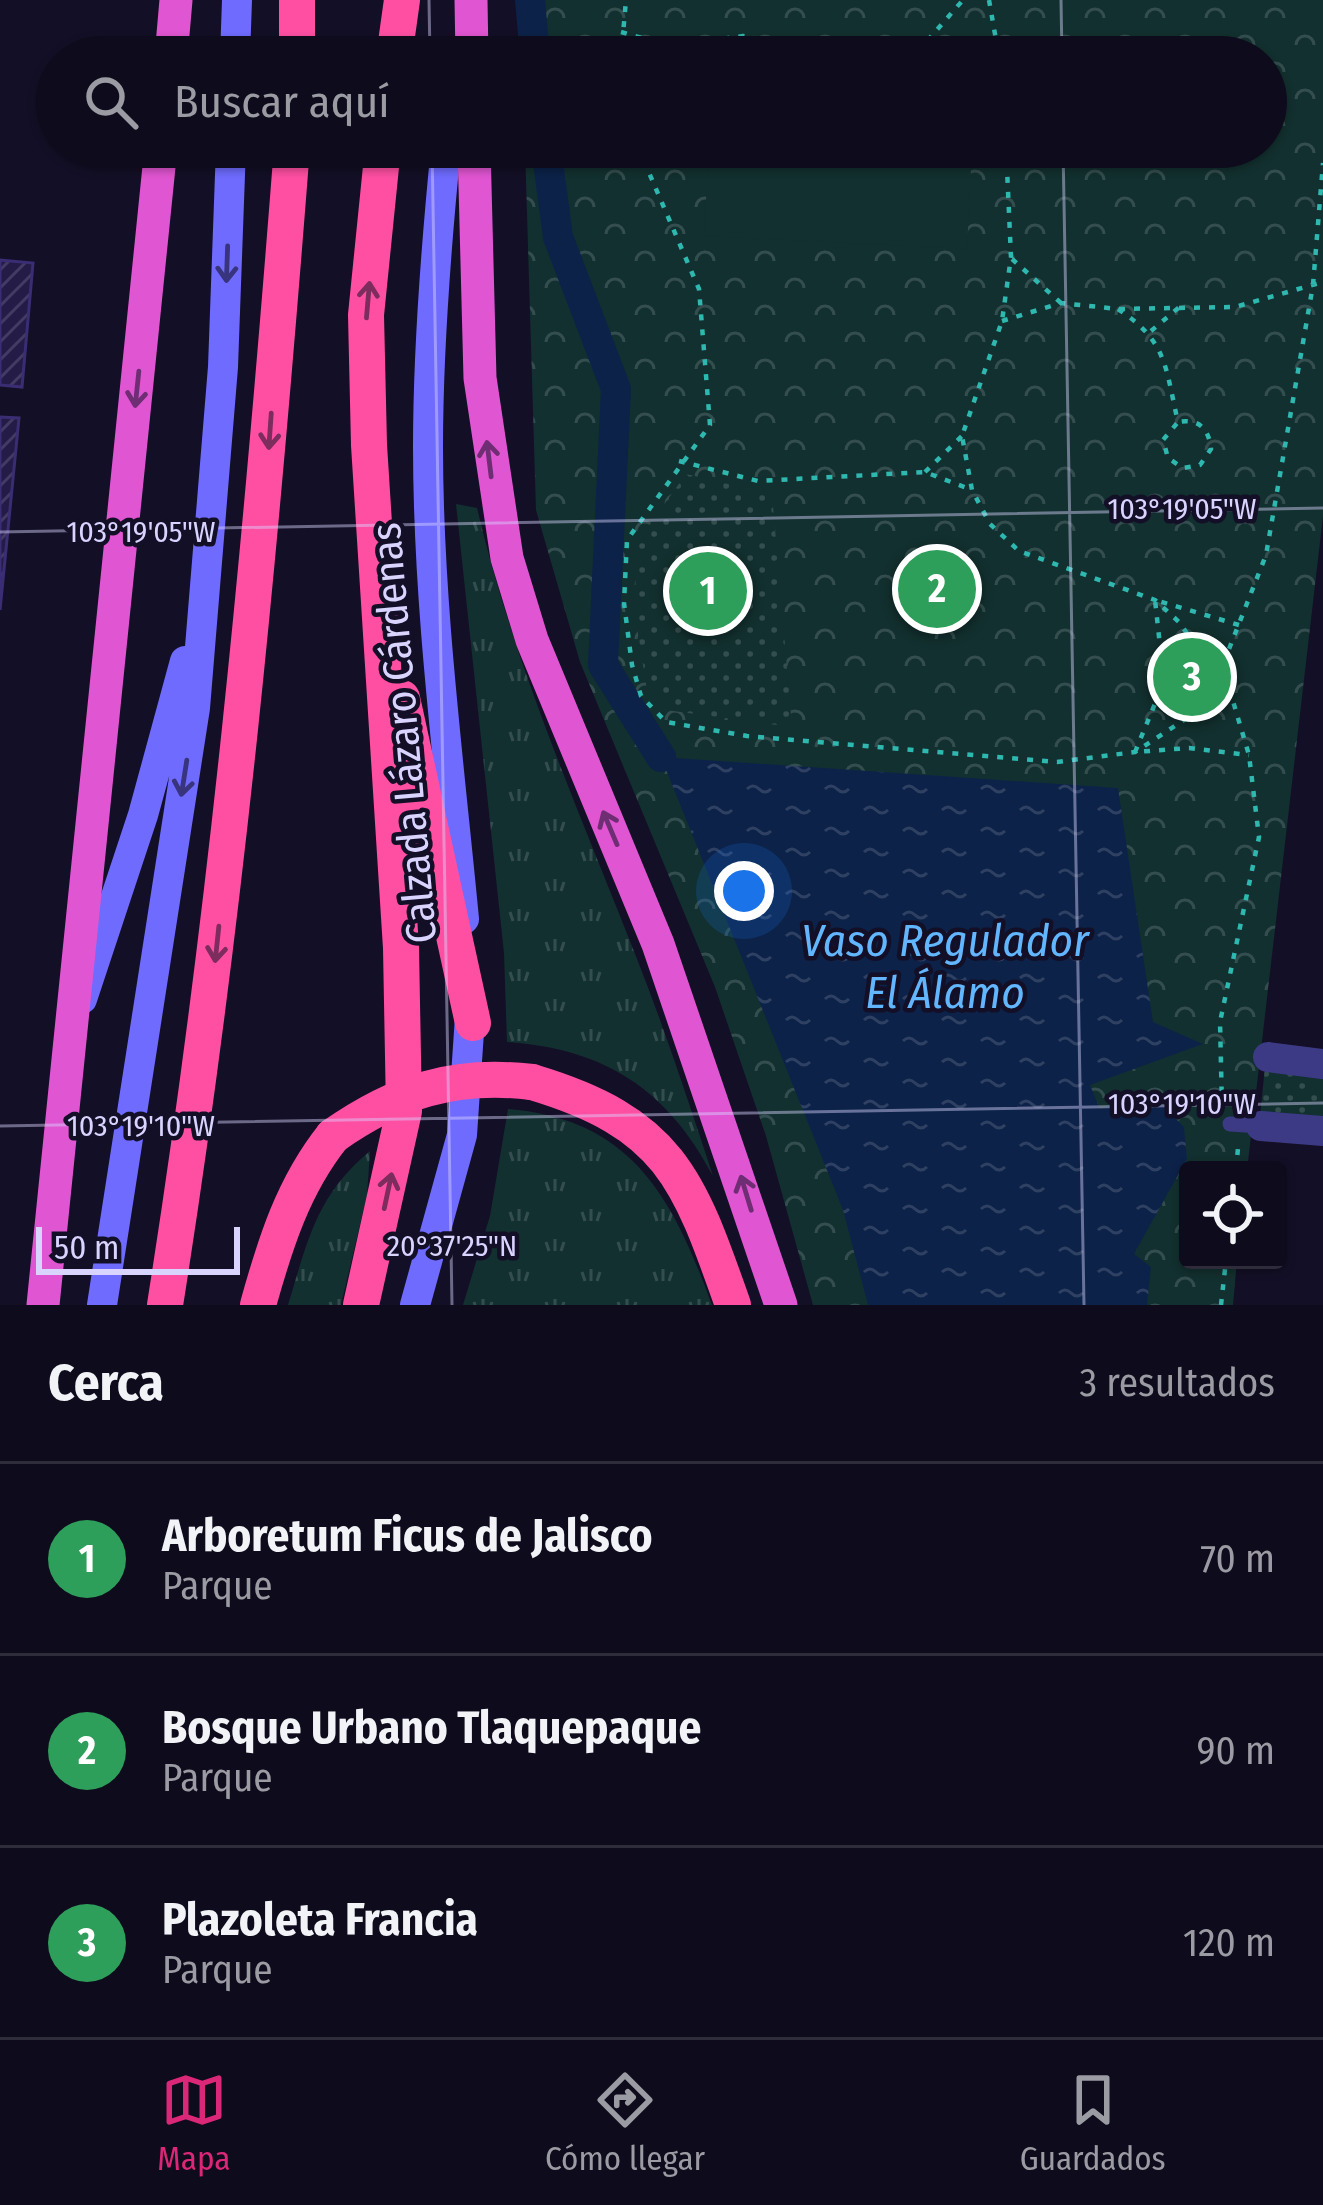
<!DOCTYPE html>
<html lang="es">
<meta charset="utf-8">
<style>
:root{--surface:#0e0b1c;--page:#171425;--text:#f1f3f6;--muted:#9b9ba3;--line:#2e2b3b;--accent:#db2777}
body{margin:0;font-family:"Fira Sans Condensed",sans-serif;background:var(--page);color:var(--text)}
.controls{position:absolute;right:36px;bottom:36px;display:grid;overflow:hidden;border-radius:12px;box-shadow:0 3px 9px #0004}
.controls button{width:108px;height:108px;display:grid;place-items:center;padding:0;border:0;border-bottom:3px solid var(--line);background:var(--surface);color:var(--text);font:60px sans-serif}
.scale{position:absolute;left:36px;bottom:30px;width:204px;box-sizing:border-box;padding-left:12px;border:6px solid #d9d4ff;border-top:0;font-size:33px;line-height:42px;white-space:nowrap;color:#d9d4ff;-webkit-text-stroke:9px #130f26;paint-order:stroke}
.you{position:absolute;left:744px;top:891px;width:42px;height:42px;margin:-30px;border:9px solid #fff;border-radius:50%;background:#1a73e8;box-shadow:0 0 0 18px #1a73e833}
.badge{display:grid;place-items:center;width:78px;height:78px;border-radius:50%;background:var(--accent);color:#fff;font-size:39px;font-weight:700}
.pin{position:absolute;translate:-50% -50%;border:6px solid #fff;box-shadow:0 3px 12px #0006}
.list{margin:0;padding:0;list-style:none}
h2{display:flex;justify-content:space-between;align-items:center;height:156px;margin:0;padding:0 48px;font-size:51px}
h2 small{font-size:39px;font-weight:400;color:var(--muted)}
.list li{display:grid;grid-template-columns:78px 1fr auto;gap:36px;align-items:center;box-sizing:border-box;height:192px;padding:0 48px;border-top:3px solid var(--line)}
.list b{display:block;font-size:45px;white-space:nowrap}
.list p{margin:0;font-size:39px;white-space:nowrap;color:var(--muted)}
.list em{font-size:39px;font-style:normal;color:var(--muted)}
.icon{flex:none;width:66px;height:66px;fill:none;stroke:currentColor;stroke-width:2;stroke-linecap:round;stroke-linejoin:round}
.map{position:relative;flex:none;width:1323px;height:1305px;overflow:hidden}
.search{position:absolute;background:var(--surface);box-shadow:0 3px 9px #0004;left:36px;right:36px;top:36px;height:132px;display:flex;align-items:center;gap:30px;box-sizing:border-box;padding:0 42px;border-radius:66px;color:var(--muted);font-size:45px}
.sheet{height:732px;background:var(--surface)}
nav{display:flex;justify-content:space-around;align-items:center;box-sizing:border-box;height:168px;border-top:3px solid var(--line);background:var(--surface);font-size:33px;color:var(--muted)}
nav a{display:grid;justify-items:center;gap:6px}
nav .on{color:var(--accent)}
.map>svg:first-child{display:block}
.grass{fill:url(#grass-tufts)}
.forest{fill:url(#forest-crowns)}
.garden{fill:url(#garden-dots)}
.pitch{fill:#12302f}
.water{fill:url(#water-ripples)}
.lines{fill:none;stroke-linecap:round;stroke-linejoin:round}
.canal{stroke:#0c2248;stroke-width:30}
.building{fill:url(#building-hatch);stroke:#3b2d73;stroke-width:3}
.path{stroke:#2fb8b0;stroke-width:4.5;stroke-dasharray:6 9;stroke-linecap:butt}
.service{stroke:#3d3a85;stroke-width:15}
.minor{stroke:#3d3a85;stroke-width:30}
.secondary{stroke:#6f6bff;stroke-width:30}
.trunk{stroke:#e055d1;stroke-width:33}
.motorway{stroke:#ff4fa3;stroke-width:36}
.motorway-bridge{stroke:#ff4fa3;stroke-width:36}
.oneway{stroke:#38347d}
.oneway2{stroke:#7d2c5e}
.oneway3{stroke:#6f2e73}
.ticks{fill:none;stroke:#d9d4ff;stroke-width:3;stroke-opacity:0.45}
.labels{text-anchor:middle;dominant-baseline:central;stroke-width:9;stroke-linejoin:round;paint-order:stroke}
.street-label{font-size:42px;fill:#d9d4ff;stroke:#130f26}
.water-label{font-size:45px;font-style:italic;fill:#62b6ff;stroke:#130f26}
.ticks-label{font-size:30px;text-anchor:middle;fill:#d9d4ff;stroke:#130f26;stroke-width:9;stroke-linejoin:round;paint-order:stroke}
</style>
<div class="map">
<svg width="1323" height="1305" viewBox="0 0 1323 1305">
<defs>
<pattern id="grass-tufts" width="24" height="20" patternUnits="userSpaceOnUse" patternTransform="scale(3)"><rect width="24" height="20" fill="#12302f"/><path d="M3 7l-1-3M5 7V3M7 7l1-3M15 17l-1-3M17 17v-4M19 17l1-3" fill="none" stroke="#344d4e"/></pattern>
<pattern id="forest-crowns" width="20" height="18" patternUnits="userSpaceOnUse" patternTransform="scale(3)"><rect width="20" height="18" fill="#12302f"/><path d="M2 6a3 3 0 1 1 6 0M12 15a3 3 0 1 1 6 0" fill="none" stroke="#344d4e"/></pattern>
<pattern id="garden-dots" width="8" height="8" patternUnits="userSpaceOnUse" patternTransform="scale(3)"><rect width="8" height="8" fill="#12302f"/><path d="M2 2h.1M6 6h.1" fill="none" stroke="#344d4e" stroke-width="1.8" stroke-linecap="round"/></pattern>
<pattern id="water-ripples" width="26" height="14" patternUnits="userSpaceOnUse" patternTransform="scale(3)"><rect width="26" height="14" fill="#0c2248"/><path d="M2 4q2-2 4 0t4 0M15 11q2-2 4 0t4 0" fill="none" stroke="#2f4163"/></pattern>
<pattern id="building-hatch" width="6" height="6" patternUnits="userSpaceOnUse" patternTransform="scale(3)"><rect width="6" height="6" fill="#241b47"/><path d="M-1 1l2-2M0 6l6-6M5 7l2-2" fill="none" stroke="#433b63"/></pattern>
</defs>
<rect width="100%" height="100%" fill="#130f26"/>
<path class="grass" d="M 456,504 L 477,508 C 514,666 578,808 637,959 C 665,1030 689,1103 713,1176 C 667,1089 605,1049 507,1042 L 504,953 Z
M 508,1109 C 633,1119 673,1199 712,1305 L 463,1305 L 490,1216 Z
M 370,1151 L 367,1195 L 341,1305 L 288,1305 C 308,1240 316,1196 370,1151 Z"/>
<path class="forest" d="M 521,0 L 1323,0 L 1323,516 L 1247,1170 L 1188,1170 L 1188,1260 L 1237,1260 L 1233,1305 L 813,1305 L 766,1136 L 715,987 L 580,662 L 536,510 L 525,147 L 1266,147 L 1266,57 L 523,57 Z"/>
<path class="garden" d="M 686,474 L 772,494 L 792,727 L 666,710 L 647,690 L 636,621 L 635,545 Z
M 1265,1066 L 1323,1072 L 1323,1123 L 1260,1117 Z"/>
<path class="pitch" d="M 709,147 L 972,147 L 967,249 L 704,236 Z"/>
<path class="water" d="M 661,757 L 1118,788 L 1153,1022 L 1203,1044 L 1090,1085 L 1100,1109 L 1149,1092 L 1184,1127 L 1187,1159 L 1134,1254 L 1151,1267 L 1147,1305 L 868,1305 L 843,1210 Z"/>
<g class="lines">
<path class="canal" d="M 530,0 L 535,57
M 546,147 L 558,237 L 616,389 L 603,665 L 661,757"/>
</g>
<path class="building" d="M 0,260 L 33,263 L 22,387 L 0,385 Z
M 0,417 L 19,418 L 0,610 Z"/>
<g class="lines">
<path class="path" d="M 989,0 L 999,57
M 621,32 L 670,46 L 743,36 L 830,53 L 896,53 L 920,49 L 963,0
M 902,54 L 916,57
M 621,57 L 626,0
M 658,57 L 670,46
M 638,147 L 699,289 L 710,425 L 627,540 L 624,603 L 632,665 L 641,696 L 666,722 L 747,736 L 1057,762 L 1135,752 L 1207,705 L 1266,555 L 1313,285 L 1323,163
M 1006,147 L 1011,257 L 1002,321 L 962,436 L 972,490 L 990,524 L 1019,551 L 1155,600 L 1179,622 L 1232,698 L 1249,755 L 1259,837 L 1220,1022 L 1222,1107
M 1012,259 L 1061,303
M 1118,309 C 1168,342 1165,367 1178,422 L 1163,440 L 1168,458 L 1183,468 L 1200,465 L 1211,449 C 1209,429 1199,418 1178,422
M 1002,321 L 1061,303 L 1118,309 L 1235,307 L 1323,282
M 1151,331 L 1183,304
M 679,461 L 758,481 L 925,472 L 972,490
M 925,472 L 962,436
M 1239,625 L 1155,600 L 1164,682 L 1135,752 L 1189,748 L 1249,755
M 1236,1170 L 1238,1148
M 1221,1305 L 1226,1260"/>
<path class="service" d="M 1230,1124 L 1261,1126"/>
<path class="minor" d="M 1268,1057 L 1323,1064
M 1261,1126 L 1323,1131"/>
<path class="secondary" d="M 235,57 L 237,0
M 446,147 C 436,247 428,346 428,447 C 428,604 449,762 464,919
M 82,999 L 143,815 L 185,661
M 102,1305 L 195,708 L 223,367 L 231,147
M 415,1305 L 462,1135 L 471,1002"/>
<path class="trunk" d="M 471,0 L 472,57
M 171,57 L 176,0
M 474,147 L 480,378 L 507,558 L 532,640 L 658,944 L 781,1305
M 43,1305 L 161,147"/>
<path class="motorway" d="M 297,57 L 297,0
M 394,57 L 402,0
M 402,698 L 473,1023
M 532,1082 C 669,1123 688,1177 733,1305
M 165,1305 C 226,921 262,535 292,147
M 258,1305 C 275,1244 293,1186 333,1136
M 361,1305 L 404,1111 L 401,948 L 369,445 L 366,315 L 383,147"/>
<path class="motorway-bridge" d="M 333,1136 C 397,1091 454,1073 532,1082"/>
</g>
<defs><path id="oneway-shaft" d="M-6 0H5M1.5-3L5.5 0L1.5 3" fill="none" stroke-width="1.6" stroke-linecap="round" stroke-linejoin="round" transform="scale(3)"/></defs>
<g class="oneway">
<use href="#oneway-shaft" transform="translate(227 264) rotate(92)"/>
<use href="#oneway-shaft" transform="translate(184 778) rotate(99)"/>
</g>
<g class="oneway2">
<use href="#oneway-shaft" transform="translate(368 300) rotate(-85)"/>
<use href="#oneway-shaft" transform="translate(270 431) rotate(94)"/>
<use href="#oneway-shaft" transform="translate(217 944) rotate(96)"/>
<use href="#oneway-shaft" transform="translate(388 1191) rotate(-78)"/>
</g>
<g class="oneway3">
<use href="#oneway-shaft" transform="translate(137 389) rotate(96)"/>
<use href="#oneway-shaft" transform="translate(489 459) rotate(-97)"/>
<use href="#oneway-shaft" transform="translate(610 828) rotate(-113)"/>
<use href="#oneway-shaft" transform="translate(746 1193) rotate(-107)"/>
</g>
<path class="ticks" d="M 429,0 L 430,57M 1061,0 L 1062,57M 432,147 L 452,1305M 1063,147 L 1084,1305M 0,532 L 1323,508M 0,1126 L 1323,1103"/>
<g class="labels">
<g class="street-label">
<text transform="translate(404 733) rotate(-95)">Calzada Lázaro Cárdenas</text>
</g>
<g class="water-label">
<text x="945" y="941">Vaso Regulador<tspan x="945" dy="52">El Álamo</tspan></text>
</g>
</g>
<g class="ticks-label">
<text x="1182" y="519">103°19'05"W</text>
<text x="141" y="542">103°19'05"W</text>
<text x="1182" y="1114">103°19'10"W</text>
<text x="141" y="1136">103°19'10"W</text>
<text x="452" y="1256">20°37'25"N</text>
</g>
</svg>
<div class="controls">
<button><svg class="icon" aria-label="locate" viewBox="0 0 24 24"><circle cx="12" cy="12" r="6"/><path d="M12 2v4M12 18v4M2 12h4M18 12h4"/></svg></button>
</div>
<div class="scale">50 m</div>
<div class="you"></div>
<div class="pin badge" style="left:708px;top:591px;background:#2e9e5b">1</div>
<div class="pin badge" style="left:937px;top:589px;background:#2e9e5b">2</div>
<div class="pin badge" style="left:1192px;top:677px;background:#2e9e5b">3</div>
<div class="search"><svg class="icon" aria-label="search" viewBox="0 0 24 24"><circle cx="10" cy="10" r="6"/><path d="M15 15l6 6"/></svg>Buscar aquí</div>
</div>
<section class="sheet">
<h2>Cerca<small>3 resultados</small></h2>
<ul class="list">
<li><span class="badge" style="background:#2e9e5b">1</span><div><b>Arboretum Ficus de Jalisco</b><p>Parque</p></div><em>70 m</em></li>
<li><span class="badge" style="background:#2e9e5b">2</span><div><b>Bosque Urbano Tlaquepaque</b><p>Parque</p></div><em>90 m</em></li>
<li><span class="badge" style="background:#2e9e5b">3</span><div><b>Plazoleta Francia</b><p>Parque</p></div><em>120 m</em></li>
</ul>
</section>
<nav>
<a class="on"><svg class="icon" aria-label="map" viewBox="0 0 24 24"><path d="M3 6l6-2 6 2 6-2v14l-6 2-6-2-6 2zM9 4v14M15 6v14"/></svg>Mapa</a>
<a><svg class="icon" aria-label="directions" viewBox="0 0 24 24"><path d="M12 3l9 9-9 9-9-9zM9 14v-3h6M13 9l2 2-2 2"/></svg>Cómo llegar</a>
<a><svg class="icon" aria-label="saved" viewBox="0 0 24 24"><path d="M7 4h10v16l-5-4-5 4z"/></svg>Guardados</a>
</nav>
